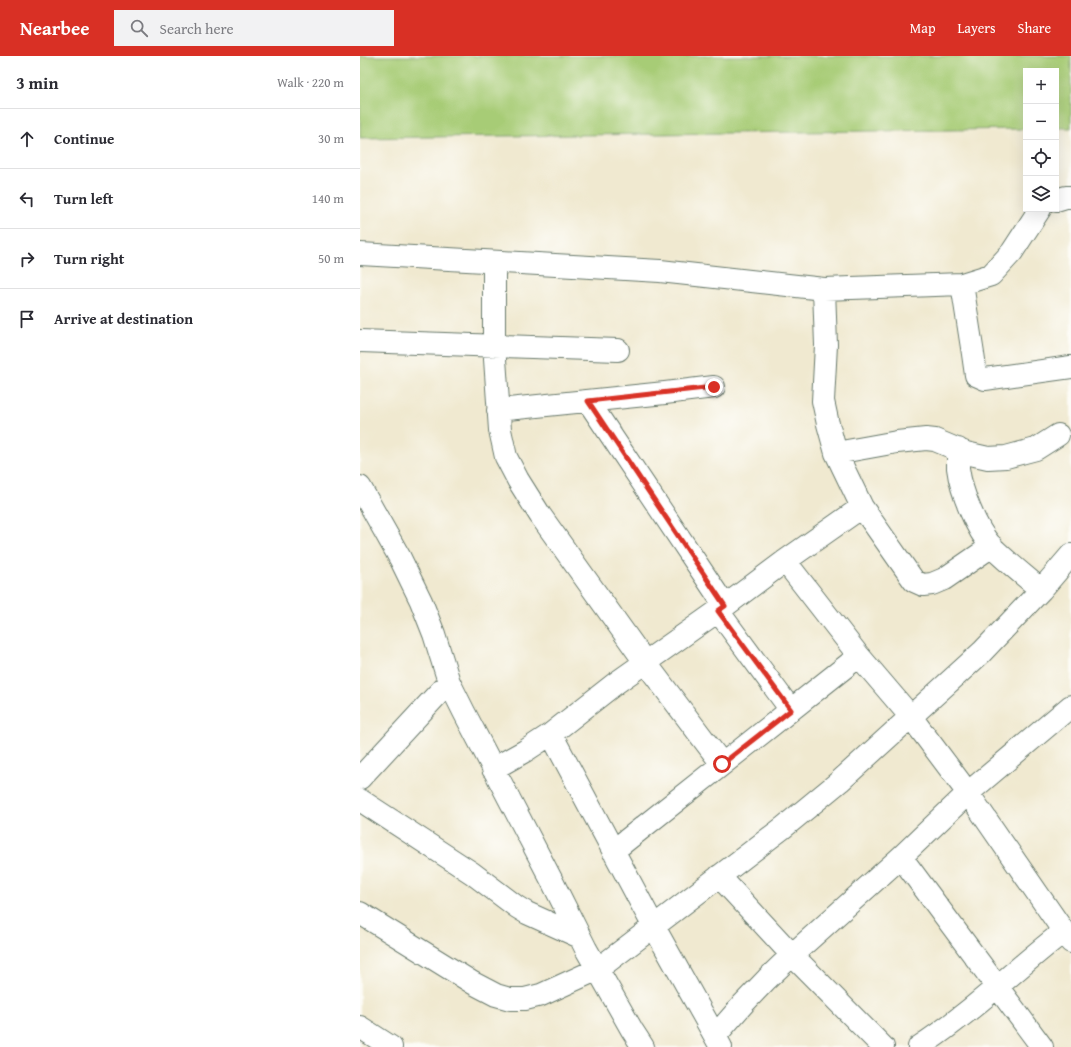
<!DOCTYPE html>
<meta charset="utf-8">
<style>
:root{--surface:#fff;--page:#f2f2f3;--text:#2b2b33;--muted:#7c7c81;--line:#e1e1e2;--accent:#d93025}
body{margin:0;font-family:"Gentium Book Plus",serif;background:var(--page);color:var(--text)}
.controls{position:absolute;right:12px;top:12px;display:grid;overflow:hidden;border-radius:0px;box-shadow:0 4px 16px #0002}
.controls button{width:36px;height:36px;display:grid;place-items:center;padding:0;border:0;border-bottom:1px solid var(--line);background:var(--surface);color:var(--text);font:20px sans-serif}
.stop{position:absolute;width:12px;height:12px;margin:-9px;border:3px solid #d93025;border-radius:50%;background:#fff}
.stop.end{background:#d93025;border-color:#fff;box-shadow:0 1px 4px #0008}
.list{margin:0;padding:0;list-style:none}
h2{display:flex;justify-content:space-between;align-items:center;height:52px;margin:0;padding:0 16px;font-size:17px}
h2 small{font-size:13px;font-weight:400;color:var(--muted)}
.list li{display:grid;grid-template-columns:26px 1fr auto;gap:12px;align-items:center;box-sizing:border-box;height:60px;padding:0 16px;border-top:1px solid var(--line)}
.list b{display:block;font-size:15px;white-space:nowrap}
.list em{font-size:13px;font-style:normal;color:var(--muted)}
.icon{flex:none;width:22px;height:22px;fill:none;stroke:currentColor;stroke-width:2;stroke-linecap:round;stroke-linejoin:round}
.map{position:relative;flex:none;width:711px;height:991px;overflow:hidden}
header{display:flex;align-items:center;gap:24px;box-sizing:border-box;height:56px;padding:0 20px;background:var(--accent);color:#fff}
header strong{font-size:19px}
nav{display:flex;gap:22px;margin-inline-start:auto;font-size:14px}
.search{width:280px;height:36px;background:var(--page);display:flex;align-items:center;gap:10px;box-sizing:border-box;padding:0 14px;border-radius:0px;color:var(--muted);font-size:15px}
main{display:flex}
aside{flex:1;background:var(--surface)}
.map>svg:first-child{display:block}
.green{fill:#a7cc76;stroke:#638455}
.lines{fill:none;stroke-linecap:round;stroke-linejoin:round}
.minor-casing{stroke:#68796b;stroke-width:24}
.minor{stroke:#fff;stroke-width:22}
.route{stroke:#d93025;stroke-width:5}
</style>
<header>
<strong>Nearbee</strong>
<div class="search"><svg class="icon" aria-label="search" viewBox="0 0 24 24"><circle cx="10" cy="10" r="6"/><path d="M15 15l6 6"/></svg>Search here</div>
<nav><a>Map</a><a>Layers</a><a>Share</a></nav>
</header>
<main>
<aside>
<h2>3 min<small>Walk · 220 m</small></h2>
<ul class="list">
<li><svg class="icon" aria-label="ahead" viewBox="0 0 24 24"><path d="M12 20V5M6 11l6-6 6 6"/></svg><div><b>Continue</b></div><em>30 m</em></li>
<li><svg class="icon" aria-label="left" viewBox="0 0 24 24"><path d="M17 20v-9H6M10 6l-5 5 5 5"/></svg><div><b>Turn left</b></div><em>140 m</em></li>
<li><svg class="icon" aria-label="right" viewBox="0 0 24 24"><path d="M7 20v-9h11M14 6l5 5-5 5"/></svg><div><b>Turn right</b></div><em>50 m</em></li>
<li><svg class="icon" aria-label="arrive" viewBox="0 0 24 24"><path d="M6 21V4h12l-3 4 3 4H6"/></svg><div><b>Arrive at destination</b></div></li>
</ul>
</aside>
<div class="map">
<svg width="711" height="991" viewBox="0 0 711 991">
<rect width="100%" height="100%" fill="#fdfcf7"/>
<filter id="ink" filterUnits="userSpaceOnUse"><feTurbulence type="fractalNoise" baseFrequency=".025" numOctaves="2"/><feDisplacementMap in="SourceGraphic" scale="8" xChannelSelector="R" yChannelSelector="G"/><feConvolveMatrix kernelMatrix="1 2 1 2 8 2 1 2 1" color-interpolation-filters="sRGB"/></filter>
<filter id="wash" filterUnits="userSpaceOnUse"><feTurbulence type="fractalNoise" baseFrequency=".012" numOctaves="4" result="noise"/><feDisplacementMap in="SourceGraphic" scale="16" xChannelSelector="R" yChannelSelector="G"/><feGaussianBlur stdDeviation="0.9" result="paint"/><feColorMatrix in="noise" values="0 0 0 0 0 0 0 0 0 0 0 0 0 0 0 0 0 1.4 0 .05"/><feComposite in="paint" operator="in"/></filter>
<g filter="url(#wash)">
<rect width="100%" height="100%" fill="#f0e9d0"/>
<path class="green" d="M 0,0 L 711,0 L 711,72 L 696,72 L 696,15 L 666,15 L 666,73 L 0,82 Z"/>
</g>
<g filter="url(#ink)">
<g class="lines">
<defs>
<path id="minor" d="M 696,144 L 706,141 L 711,141
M 0,198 L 300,215 L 464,233 L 602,228 L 631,219 L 652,196 L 680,153
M 134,206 L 134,289 L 140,374 L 146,401 L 158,424 L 180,459 L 285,606 L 362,708
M 602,228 L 613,298 L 616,319 L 625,323 L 711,311
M 464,233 L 466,289 L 463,345 L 468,368 L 476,397 L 502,451 L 554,525 L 563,529 L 572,528 L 584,523 L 632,490
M 0,285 L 258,294
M 228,345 L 365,550
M 138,354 L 305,337 L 354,331
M 598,393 C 598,400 598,406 598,412 C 601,436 616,473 632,491 C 647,506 665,520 681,534
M 476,397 L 537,386 L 566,383 L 575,384 L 606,397 L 628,402 L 646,401 L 676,393 L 698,379
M 0,431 L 40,502 L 61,545 L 74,578 L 89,626 L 104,656 L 191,823 L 226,893 L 272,974 L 283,991
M 425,505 L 499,600 L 551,661 L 608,737 L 711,886
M 358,555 L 431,654
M 191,678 L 294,871 L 361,991
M 133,713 L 165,695 L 191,678 L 256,627 L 365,550 L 425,505 L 502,451
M 0,722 L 89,626
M 0,744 L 112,817 L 157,851 L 167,857 L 220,881
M 253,795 L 499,600
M 541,801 L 682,991
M 359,820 L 432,899 L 523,991
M 0,857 L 113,927 L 136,939 L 150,943 L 165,943 L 181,939 L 238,913 L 424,771 L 480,725 L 622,596 L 681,534 L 711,499
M 0,971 L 31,991
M 355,980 L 384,947 L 407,923 L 432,899 L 541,801 L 608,737 L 711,650
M 559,991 C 611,957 655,913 703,876"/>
</defs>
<use href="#minor" class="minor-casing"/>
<use href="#minor" class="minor"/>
</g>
</g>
<g class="lines" filter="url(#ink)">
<path class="route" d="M 354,331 L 228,345 L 365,550 L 358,555 L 431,654 L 362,708"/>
</g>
</svg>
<div class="controls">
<button>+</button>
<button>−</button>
<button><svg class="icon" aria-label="locate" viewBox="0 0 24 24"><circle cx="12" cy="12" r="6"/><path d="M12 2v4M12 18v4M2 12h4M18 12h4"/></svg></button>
<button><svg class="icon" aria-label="layers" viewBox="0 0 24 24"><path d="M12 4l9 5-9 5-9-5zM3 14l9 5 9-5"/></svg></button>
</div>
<div class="stop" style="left:362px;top:708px"></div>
<div class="stop end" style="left:354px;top:331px"></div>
</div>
</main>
